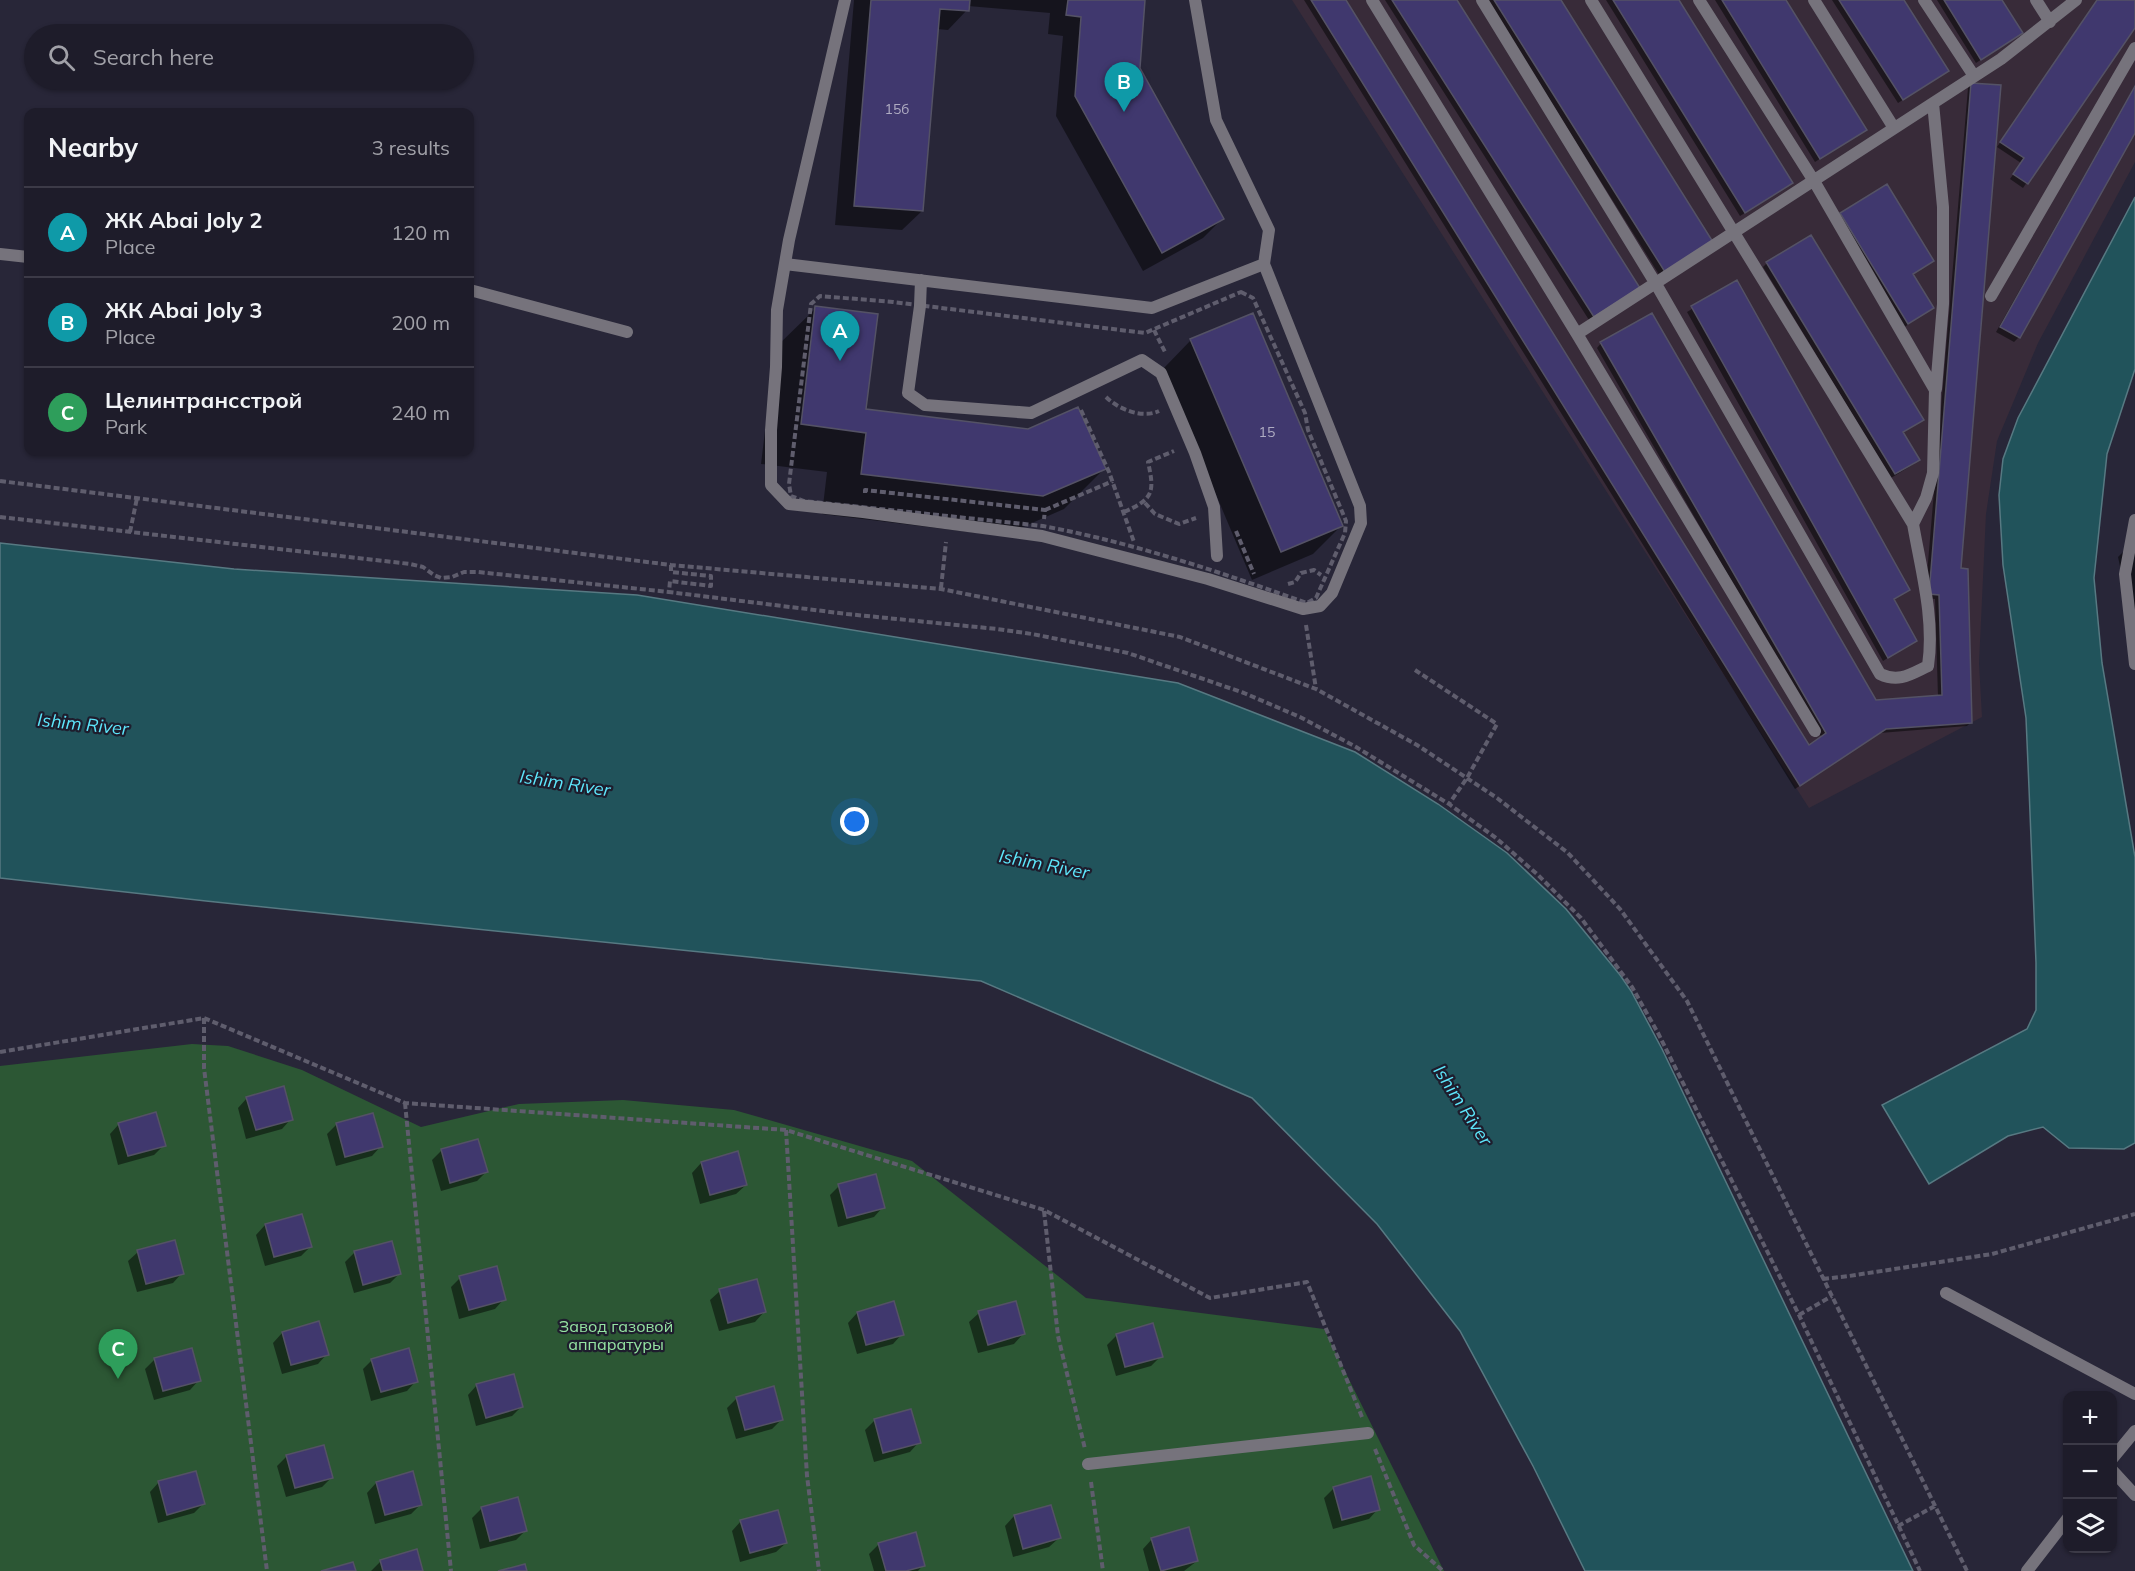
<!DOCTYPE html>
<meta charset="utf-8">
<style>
:root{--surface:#1e1c2a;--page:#2b2936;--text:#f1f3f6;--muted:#a1a1a8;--line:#3c3a47;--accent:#cf9dff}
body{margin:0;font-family:Mulish,sans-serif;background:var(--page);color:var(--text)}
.controls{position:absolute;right:18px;bottom:18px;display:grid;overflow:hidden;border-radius:12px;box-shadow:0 2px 4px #0004}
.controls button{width:54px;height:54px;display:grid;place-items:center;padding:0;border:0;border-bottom:2px solid var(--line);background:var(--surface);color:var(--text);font:30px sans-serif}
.you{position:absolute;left:855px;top:822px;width:21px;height:21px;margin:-15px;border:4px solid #fff;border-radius:50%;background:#1a73e8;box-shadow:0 0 0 9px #1a73e833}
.badge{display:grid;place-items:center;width:39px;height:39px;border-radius:50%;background:var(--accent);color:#fff;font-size:20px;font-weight:700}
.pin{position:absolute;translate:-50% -50px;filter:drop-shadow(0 2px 3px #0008)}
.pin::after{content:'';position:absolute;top:32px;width:21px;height:18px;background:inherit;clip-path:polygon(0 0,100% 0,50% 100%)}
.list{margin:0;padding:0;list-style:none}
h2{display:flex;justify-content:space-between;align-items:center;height:78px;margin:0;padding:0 24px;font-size:26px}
h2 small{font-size:20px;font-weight:400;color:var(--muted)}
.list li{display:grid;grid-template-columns:39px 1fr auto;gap:18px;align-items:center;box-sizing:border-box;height:90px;padding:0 24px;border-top:2px solid var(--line)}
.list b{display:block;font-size:22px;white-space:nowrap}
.list p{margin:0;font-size:20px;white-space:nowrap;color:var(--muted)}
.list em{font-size:20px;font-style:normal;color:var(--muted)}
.icon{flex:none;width:33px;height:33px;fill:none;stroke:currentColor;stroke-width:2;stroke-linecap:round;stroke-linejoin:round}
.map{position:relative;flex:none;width:2135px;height:1571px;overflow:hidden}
.search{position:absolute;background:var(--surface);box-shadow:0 2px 4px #0004;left:24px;top:24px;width:450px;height:66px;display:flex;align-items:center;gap:15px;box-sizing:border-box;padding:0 21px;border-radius:33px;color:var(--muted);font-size:22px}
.panel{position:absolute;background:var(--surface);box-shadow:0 2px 4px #0004;left:24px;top:108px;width:450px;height:348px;border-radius:12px}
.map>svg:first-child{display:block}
.industrial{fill:#382b39}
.green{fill:#2c5734}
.water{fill:#21535b;stroke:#577982;stroke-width:1.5}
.shadow{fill:#0007}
.building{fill:#40386e;stroke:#545265;stroke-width:1.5}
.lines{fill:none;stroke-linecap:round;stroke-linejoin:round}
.path{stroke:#5f5d6d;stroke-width:4;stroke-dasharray:6 3;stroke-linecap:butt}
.service{stroke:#76737c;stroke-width:12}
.minor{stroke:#76737c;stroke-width:12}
.labels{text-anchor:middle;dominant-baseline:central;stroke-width:4.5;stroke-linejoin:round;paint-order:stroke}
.number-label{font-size:14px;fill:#afacc2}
.park-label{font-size:16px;fill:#95e4a2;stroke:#1e1d2d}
.water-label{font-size:18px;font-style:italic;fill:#5de6fb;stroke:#1e1d2d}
</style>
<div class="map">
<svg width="2135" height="1571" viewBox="0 0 2135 1571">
<rect width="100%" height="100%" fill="#282638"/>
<path class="industrial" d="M 1292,0 L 2135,0 L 2135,162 L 2038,343 L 1997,441 L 1986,514 L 1979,663 L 1982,717 L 1809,808 Z"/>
<path class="green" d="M 192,1044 L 228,1046 L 302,1070 L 421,1127 L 519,1104 L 623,1100 L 734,1110 L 912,1161 L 1086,1298 L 1324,1329 L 1444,1571 L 0,1571 L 0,1066 Z"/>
<path class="water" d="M 2135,197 L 2135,369 L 2107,454 L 2094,578 L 2102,663 L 2135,857 L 2135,1143 L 2124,1149 L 2069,1148 L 2043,1127 L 2008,1136 L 1929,1184 L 1882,1105 L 2027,1029 L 2036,1010 L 2036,963 L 2029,788 L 2026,718 L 2003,565 L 1999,495 L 2003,459 L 2018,418 Z
M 0,543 L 234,569 L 637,595 L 1178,683 L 1355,752 L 1438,804 L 1507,853 L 1566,909 L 1620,975 L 1631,991 L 1662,1049 L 1913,1571 L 1585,1571 L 1533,1466 L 1460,1331 L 1377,1224 L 1252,1098 L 981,981 L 206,901 L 0,878 Z"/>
<path class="shadow" d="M 854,0 L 1144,0 L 1138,69 L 1222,219 L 1203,238 L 1143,271 L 1056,116 L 1063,36 L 1048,34 L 1050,13 L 968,6 L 967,10 L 948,30 L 937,29 L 922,211 L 902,230 L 835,225 Z
M 1304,0 L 1345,0 L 1809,747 L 1822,738 L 1597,348 L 1601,343 L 1875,701 L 1938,697 L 1935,599 L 1925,598 L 1968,88 L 1972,84 L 1959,569 L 1971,722 L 1967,726 L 1880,733 L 1795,789 Z
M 1385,0 L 1455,0 L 1634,292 L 1589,320 Z
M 1487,0 L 1560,0 L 1707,246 L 1660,276 Z
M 1606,0 L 1677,0 L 1787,187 L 1740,216 Z
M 1715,0 L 1785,0 L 1865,130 L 1815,162 Z
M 1832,0 L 1902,0 L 1942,75 L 1898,103 Z
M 1937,0 L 2000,0 L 2021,33 L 1976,63 Z
M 2097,0 L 2135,0 L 2135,25 L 2023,188 L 2010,179 L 2021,163 L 1997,147 Z
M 2135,85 L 2135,130 L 2019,337 L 2014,342 L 1996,332 Z
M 1887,186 L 1933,260 L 1912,275 L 1932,308 L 1903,328 L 1836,218 Z
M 1767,263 L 1922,420 L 1902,433 L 1918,460 L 1914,464 L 1891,478 L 1763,267 Z
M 1736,282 L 1908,590 L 1893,600 L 1916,640 L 1883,661 L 1687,312 Z
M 816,308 L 865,411 L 1029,431 L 1104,469 L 1064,509 L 1002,536 L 822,514 L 827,472 L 761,464 L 775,348 Z
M 1191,340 L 1341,526 L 1313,554 L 1252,580 L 1163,369 Z
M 2135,540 L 2135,622 L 2132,623 L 2118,557 Z
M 247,1098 L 291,1119 L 282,1129 L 246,1139 L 238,1108 Z
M 372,1115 L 381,1146 L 372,1156 L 336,1166 L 327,1134 L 336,1125 Z
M 119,1124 L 164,1145 L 154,1155 L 118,1165 L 110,1134 Z
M 441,1151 L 486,1172 L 477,1181 L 441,1191 L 432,1160 Z
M 701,1163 L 746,1185 L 736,1194 L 700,1204 L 692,1173 Z
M 839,1186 L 883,1207 L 874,1217 L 838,1227 L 830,1195 Z
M 265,1225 L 310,1247 L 301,1256 L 265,1266 L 256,1235 Z
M 138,1252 L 182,1273 L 173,1283 L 137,1292 L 128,1261 Z
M 355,1252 L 399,1274 L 390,1283 L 354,1293 L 345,1262 Z
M 460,1278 L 504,1299 L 495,1309 L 459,1319 L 451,1287 Z
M 720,1291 L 764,1312 L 755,1322 L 719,1331 L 710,1300 Z
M 857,1313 L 902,1334 L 893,1344 L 857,1354 L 848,1323 Z
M 979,1313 L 1023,1334 L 1014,1344 L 978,1353 L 969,1322 Z
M 282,1333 L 327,1354 L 318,1364 L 282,1374 L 273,1343 Z
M 1117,1335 L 1161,1356 L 1151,1366 L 1116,1376 L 1107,1345 Z
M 155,1359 L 199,1380 L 190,1390 L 154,1400 L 145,1369 Z
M 372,1360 L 416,1381 L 407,1391 L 371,1401 L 363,1369 Z
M 477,1385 L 521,1407 L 512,1416 L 476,1426 L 468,1395 Z
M 737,1398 L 781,1420 L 772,1429 L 736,1439 L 727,1408 Z
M 874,1421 L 919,1442 L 910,1452 L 874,1462 L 865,1430 Z
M 287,1456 L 331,1478 L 322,1487 L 286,1497 L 277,1466 Z
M 412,1473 L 421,1504 L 411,1514 L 375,1524 L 367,1493 L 376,1483 Z
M 159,1482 L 203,1504 L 194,1513 L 158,1523 L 150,1492 Z
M 1334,1488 L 1378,1509 L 1369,1519 L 1333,1529 L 1324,1498 Z
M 517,1499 L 526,1530 L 516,1540 L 480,1549 L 472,1518 L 481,1509 Z
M 1050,1507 L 1059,1538 L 1049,1547 L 1013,1557 L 1005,1526 L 1014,1516 Z
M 741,1521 L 786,1543 L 776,1552 L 740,1562 L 732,1531 Z
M 1152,1539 L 1197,1561 L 1184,1571 L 1149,1571 L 1143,1549 Z
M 879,1544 L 923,1565 L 918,1571 L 874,1571 L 869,1554 Z
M 381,1561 L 422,1571 L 371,1571 Z"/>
<path class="building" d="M 871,0 L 970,0 L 969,11 L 940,9 L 923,211 L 854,206 Z
M 1068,0 L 1145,0 L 1140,68 L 1224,219 L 1162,253 L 1075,96 L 1081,17 L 1066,15 Z
M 1311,0 L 1346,0 L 1809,745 L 1826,733 L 1600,342 L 1652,313 L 1876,700 L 1942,695 L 1939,595 L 1929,594 L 1971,83 L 2001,85 L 1961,568 L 1968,569 L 1972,723 L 1886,729 L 1800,786 Z
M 1392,0 L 1457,0 L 1640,288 L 1594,317 Z
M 1494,0 L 1561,0 L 1713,242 L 1665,272 Z
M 1613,0 L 1679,0 L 1793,183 L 1745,213 Z
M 1722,0 L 1786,0 L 1867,130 L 1820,159 Z
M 1839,0 L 1904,0 L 1949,71 L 1903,100 Z
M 1944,0 L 2002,0 L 2023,33 L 1981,60 Z
M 2097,0 L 2135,0 L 2135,28 L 2028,184 L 2013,174 L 2024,158 L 2000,142 Z
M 2135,86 L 2135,133 L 2020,338 L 2000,327 Z
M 1887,184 L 1934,261 L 1913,274 L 1934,308 L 1908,324 L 1840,213 Z
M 1811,235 L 1924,420 L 1903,432 L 1920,460 L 1895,474 L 1766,262 Z
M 1737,280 L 1910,590 L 1894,599 L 1917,641 L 1888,658 L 1691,306 Z
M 815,306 L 878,314 L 866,409 L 1028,429 L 1078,407 L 1106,469 L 1043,496 L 861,474 L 866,433 L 801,424 Z
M 1253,313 L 1343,526 L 1281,552 L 1190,339 Z
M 284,1086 L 293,1120 L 256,1130 L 246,1097 Z
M 156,1112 L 166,1146 L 128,1156 L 118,1123 Z
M 373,1113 L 383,1147 L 345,1157 L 336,1123 Z
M 478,1139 L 488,1172 L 450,1183 L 441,1149 Z
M 738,1151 L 747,1185 L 710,1195 L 701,1162 Z
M 876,1174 L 885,1208 L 847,1218 L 838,1184 Z
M 302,1214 L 312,1247 L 274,1257 L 265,1224 Z
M 175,1240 L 184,1274 L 146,1284 L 137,1250 Z
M 392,1241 L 401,1274 L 363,1285 L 354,1251 Z
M 497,1266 L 506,1300 L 469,1310 L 459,1276 Z
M 757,1279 L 766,1312 L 728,1323 L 719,1289 Z
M 894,1301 L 904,1335 L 866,1345 L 857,1312 Z
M 1016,1301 L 1025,1334 L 988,1345 L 978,1311 Z
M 319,1321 L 329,1355 L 291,1365 L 282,1332 Z
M 1153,1323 L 1163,1357 L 1125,1367 L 1116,1334 Z
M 192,1348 L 201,1381 L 163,1391 L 154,1358 Z
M 409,1348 L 418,1382 L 381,1392 L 371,1359 Z
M 514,1374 L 523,1407 L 486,1418 L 476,1384 Z
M 774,1386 L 783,1420 L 745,1430 L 736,1397 Z
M 911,1409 L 921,1443 L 883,1453 L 874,1419 Z
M 324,1445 L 333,1478 L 295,1488 L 286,1455 Z
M 196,1471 L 205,1504 L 167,1515 L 158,1481 Z
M 413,1471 L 422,1505 L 385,1515 L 376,1482 Z
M 1371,1476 L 1380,1510 L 1342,1520 L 1333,1487 Z
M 518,1497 L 527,1531 L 490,1541 L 481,1507 Z
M 1051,1505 L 1061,1538 L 1023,1549 L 1014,1515 Z
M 778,1510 L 787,1543 L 750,1553 L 740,1520 Z
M 1189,1527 L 1198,1561 L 1161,1571 L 1151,1538 Z
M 916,1532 L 925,1566 L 906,1571 L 886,1571 L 878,1543 Z
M 417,1549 L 423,1571 L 383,1571 L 380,1560 Z
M 353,1562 L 356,1571 L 321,1571 Z
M 525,1564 L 527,1571 L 498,1571 Z"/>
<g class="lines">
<path class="path" d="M 1241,292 L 1253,298 L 1305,413 L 1308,430 L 1346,521 L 1345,533 L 1316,598 L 1307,603 C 1220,572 1134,543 1043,526 L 804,501 L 791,496 L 789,484 L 811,304 L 820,296 L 893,302 L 1145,333 Z
M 1154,330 L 1165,352
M 1106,397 C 1118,409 1142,419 1159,411
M 1081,410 L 1109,472 L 1134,542
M 0,481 L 671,565 L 941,589 L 1180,637 L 1316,689 L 1417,745 L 1497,798 L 1568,853 L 1620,909 L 1687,1001 L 1967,1571
M 865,493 L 865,490 L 1045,510 L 1044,519
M 1145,503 L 1155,514 L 1179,524 L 1196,518
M 1045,510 L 1113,481
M 1124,512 C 1153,499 1155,493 1148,462 L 1174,451
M 0,517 L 410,564 L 423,567 L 434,575 L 441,578 L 452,577 L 464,572 L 478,572 L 669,592
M 1236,531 L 1254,574
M 130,532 L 137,498
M 671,565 L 671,572 L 711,576 L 711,586 L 670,581 L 669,592 L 847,614 L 997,629 L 1032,634 L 1128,653 L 1244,693 L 1300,717 L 1356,747 L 1449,804 L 1496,838 L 1538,875 L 1581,918 L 1632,987 L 1658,1033 L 1799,1315 L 1920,1571
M 1288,584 L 1295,582 L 1301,573 L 1314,570 L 1321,575
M 941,588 L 946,542
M 1306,625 L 1316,689
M 1415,670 L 1497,724 L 1467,778 L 1449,804
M 204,1018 L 204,1068 L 267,1571
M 0,1052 L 204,1018 L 405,1103 L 786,1130 L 1044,1210 L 1210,1298 L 1307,1282 L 1362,1417
M 405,1103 L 451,1571
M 786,1130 L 807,1476 L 819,1571
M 1044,1211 L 1058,1336 L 1085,1449
M 1823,1279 L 1849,1276 L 1992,1254 L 2135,1214
M 1799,1315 L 1832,1296
M 1375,1449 L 1414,1545 L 1443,1571
M 1091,1482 L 1103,1571
M 1898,1526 L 1935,1506"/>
<path class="service" d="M 1195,0 L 1216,120 L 1269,230 L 1264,264
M 1372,0 L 1577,334 L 1815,731
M 1482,0 L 1656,284 L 1880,674 C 1899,683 1911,674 1928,666 C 1935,619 1921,570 1913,524 L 1591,0
M 1699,0 L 1814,181 L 1935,390 L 1933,473 L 1926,498 L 1913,524
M 1814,0 L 1894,128
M 1924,0 L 1974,76
M 2036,0 L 2050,22
M 1933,103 L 1943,207 L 1943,304 L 1936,389
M 0,254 L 28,257
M 785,264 L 1152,308 L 1264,264 L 1360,506 L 1361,523 L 1332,593 L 1320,606 L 1303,609 L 1208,579 L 1042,536 L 863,512 L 789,504 L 771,485 L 771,430 L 776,367 L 777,310 L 789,240 L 845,0
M 921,280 L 920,306 L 908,393 L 925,405 L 1031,413 L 1142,360 L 1161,373 L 1195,453 L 1214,507 L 1217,556
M 470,290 L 627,332
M 1991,296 L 2135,48
M 1577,334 L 2001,59 L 2076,0
M 1946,1293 L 2135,1394
M 1088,1464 L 1368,1433
M 2112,1470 L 2135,1495"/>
<path class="minor" d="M 2135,520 L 2125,574 L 2135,664
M 2112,1459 L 2135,1431
M 2027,1571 L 2068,1518"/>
</g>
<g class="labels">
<g class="number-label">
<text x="897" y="109">15б</text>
<text x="1267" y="432">15</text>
</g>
<g class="park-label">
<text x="616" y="1326">Завод газовой<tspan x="616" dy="18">аппаратуры</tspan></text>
</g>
<g class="water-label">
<text transform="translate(83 724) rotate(6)">Ishim River</text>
<text transform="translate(565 783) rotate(9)">Ishim River</text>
<text transform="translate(1044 864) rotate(11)">Ishim River</text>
<text transform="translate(1463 1105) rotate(57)">Ishim River</text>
</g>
</g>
</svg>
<div class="controls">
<button>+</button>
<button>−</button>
<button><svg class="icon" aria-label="layers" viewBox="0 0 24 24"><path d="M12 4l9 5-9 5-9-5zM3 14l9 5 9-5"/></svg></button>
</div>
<div class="you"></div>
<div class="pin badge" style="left:840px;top:361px;background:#0f9aa8">A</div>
<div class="pin badge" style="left:1124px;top:112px;background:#0f9aa8">B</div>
<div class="pin badge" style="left:118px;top:1379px;background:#2e9e5b">C</div>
<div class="search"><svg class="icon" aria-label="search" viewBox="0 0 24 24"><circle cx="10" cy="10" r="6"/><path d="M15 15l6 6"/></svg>Search here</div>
<section class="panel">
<h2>Nearby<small>3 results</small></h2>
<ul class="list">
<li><span class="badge" style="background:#0f9aa8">A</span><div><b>ЖК Abai Joly 2</b><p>Place</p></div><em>120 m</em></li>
<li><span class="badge" style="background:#0f9aa8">B</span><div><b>ЖК Abai Joly 3</b><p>Place</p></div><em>200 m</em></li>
<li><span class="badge" style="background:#2e9e5b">C</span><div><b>Целинтрансстрой</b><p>Park</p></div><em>240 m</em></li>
</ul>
</section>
</div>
